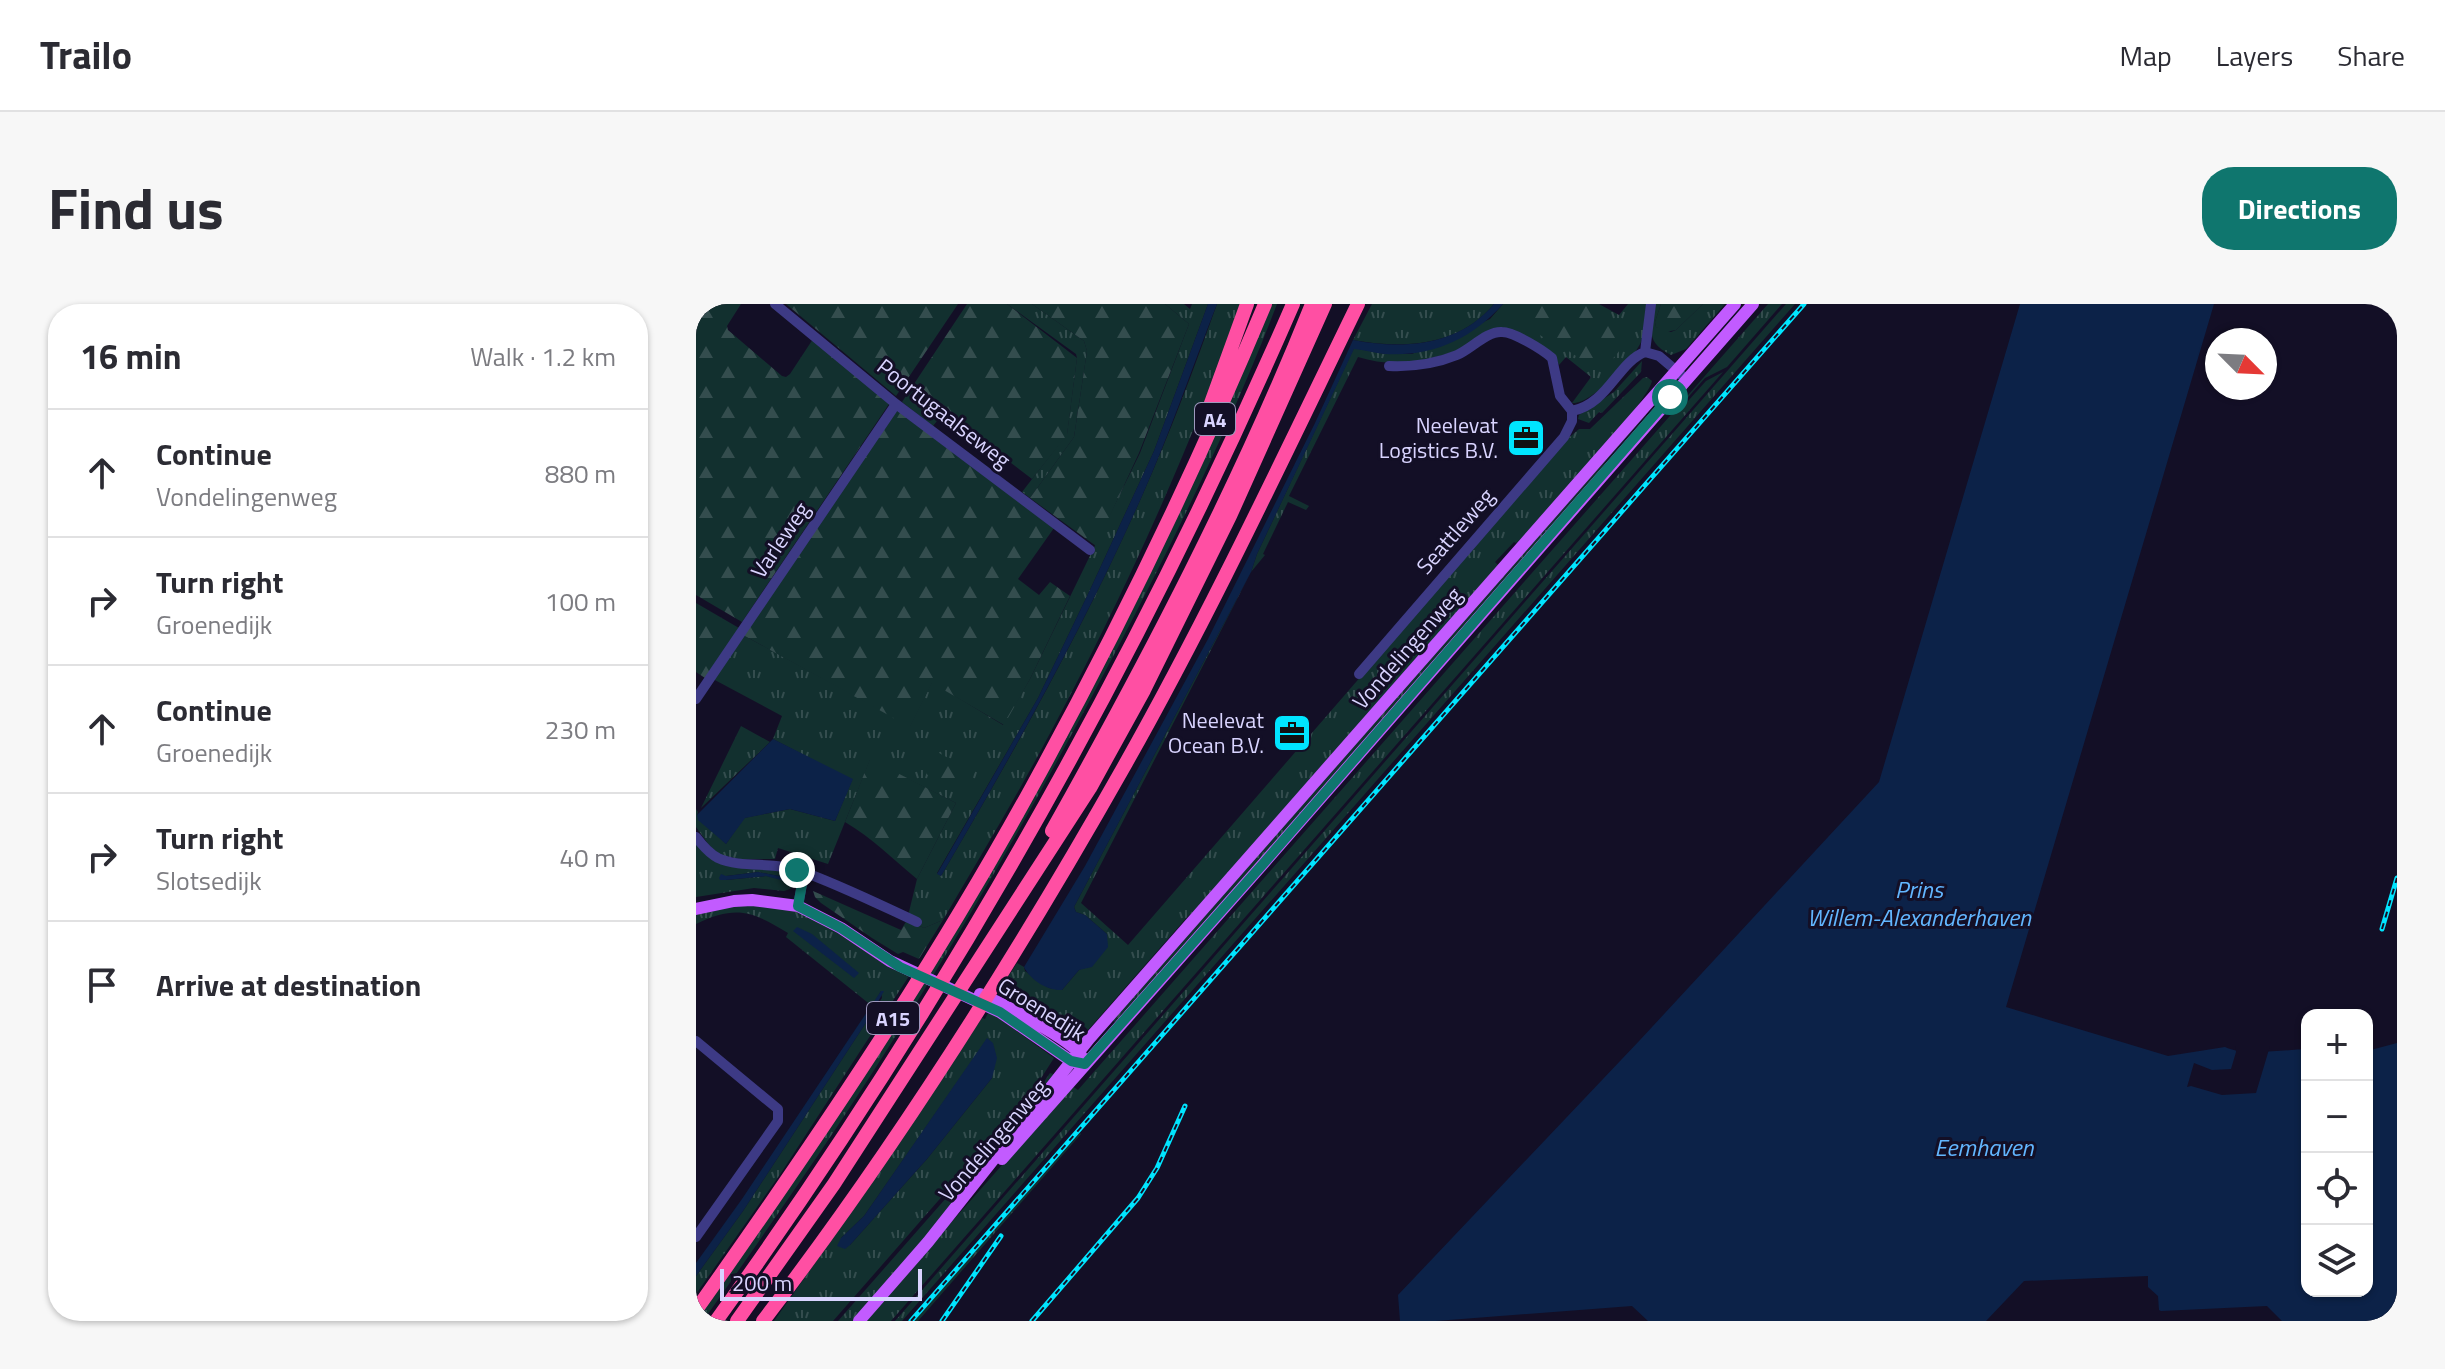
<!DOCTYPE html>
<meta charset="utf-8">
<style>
:root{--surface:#fff;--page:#f7f7f7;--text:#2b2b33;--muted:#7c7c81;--line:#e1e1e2;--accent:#0f766e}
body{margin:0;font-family:"Titillium Web",sans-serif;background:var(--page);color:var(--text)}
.controls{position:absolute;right:24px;bottom:24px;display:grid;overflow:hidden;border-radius:16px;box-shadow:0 2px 6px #0004}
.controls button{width:72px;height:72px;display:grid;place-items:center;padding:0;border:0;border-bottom:2px solid var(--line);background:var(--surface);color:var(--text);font:40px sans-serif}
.compass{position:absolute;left:1509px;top:24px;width:72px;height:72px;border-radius:50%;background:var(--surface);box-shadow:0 2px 6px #0004;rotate:114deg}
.scale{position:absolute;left:24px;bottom:20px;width:202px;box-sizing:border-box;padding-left:8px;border:4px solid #d9d4ff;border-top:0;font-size:22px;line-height:28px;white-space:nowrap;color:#d9d4ff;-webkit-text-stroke:6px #130f26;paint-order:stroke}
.stop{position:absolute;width:24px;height:24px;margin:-18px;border:6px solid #0f766e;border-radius:50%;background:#fff}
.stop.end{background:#0f766e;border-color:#fff;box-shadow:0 2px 8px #0008}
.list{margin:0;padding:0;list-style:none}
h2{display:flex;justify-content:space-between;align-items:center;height:104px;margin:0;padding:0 32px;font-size:34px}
h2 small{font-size:26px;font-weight:400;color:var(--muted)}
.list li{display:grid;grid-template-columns:52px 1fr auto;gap:24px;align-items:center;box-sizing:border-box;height:128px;padding:0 32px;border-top:2px solid var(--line)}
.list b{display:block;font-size:30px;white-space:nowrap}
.list p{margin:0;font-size:26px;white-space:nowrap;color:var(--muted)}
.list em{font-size:26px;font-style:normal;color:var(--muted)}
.icon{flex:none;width:44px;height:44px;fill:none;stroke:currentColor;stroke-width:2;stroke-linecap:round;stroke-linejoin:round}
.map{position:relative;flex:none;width:1701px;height:1017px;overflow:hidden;border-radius:32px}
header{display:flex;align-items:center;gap:48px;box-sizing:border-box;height:112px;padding:0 40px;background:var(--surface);border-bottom:2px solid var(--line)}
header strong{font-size:38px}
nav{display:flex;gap:44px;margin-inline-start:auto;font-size:28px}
.intro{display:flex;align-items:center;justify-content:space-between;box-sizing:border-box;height:192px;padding:0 48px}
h1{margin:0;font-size:56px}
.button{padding:20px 36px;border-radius:32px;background:var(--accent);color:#fff;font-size:28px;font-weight:700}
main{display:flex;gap:48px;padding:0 48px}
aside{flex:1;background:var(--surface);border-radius:32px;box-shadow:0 2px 6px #0004}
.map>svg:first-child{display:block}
.grass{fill:url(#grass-tufts);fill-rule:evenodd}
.forest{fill:url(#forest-firs)}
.water{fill:#0c2248}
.pier{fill:#130f26}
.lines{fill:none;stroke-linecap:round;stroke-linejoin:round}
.minor{stroke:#3d3a85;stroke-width:10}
.major{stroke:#c25bff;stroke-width:12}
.highway{stroke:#ff4fa3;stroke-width:14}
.rail-casing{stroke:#00e5ff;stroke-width:5}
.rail{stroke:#130f26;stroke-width:2;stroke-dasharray:6;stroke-linecap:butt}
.route{stroke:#0f766e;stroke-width:10}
.labels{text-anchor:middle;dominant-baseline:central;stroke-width:6;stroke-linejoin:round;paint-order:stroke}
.shield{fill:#130f26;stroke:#9e99be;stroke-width:2}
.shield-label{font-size:20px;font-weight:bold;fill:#d9d4ff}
.street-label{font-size:22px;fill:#d9d4ff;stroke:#130f26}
.poi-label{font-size:22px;fill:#d9d4ff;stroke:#130f26;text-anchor:end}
.water-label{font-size:24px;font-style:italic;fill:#62b6ff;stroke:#130f26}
</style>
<header>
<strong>Trailo</strong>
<nav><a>Map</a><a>Layers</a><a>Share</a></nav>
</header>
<div class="intro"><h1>Find us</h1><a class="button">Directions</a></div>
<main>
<aside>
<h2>16 min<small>Walk · 1.2 km</small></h2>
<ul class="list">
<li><svg class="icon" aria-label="ahead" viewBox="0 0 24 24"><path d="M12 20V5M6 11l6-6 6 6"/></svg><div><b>Continue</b><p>Vondelingenweg</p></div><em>880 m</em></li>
<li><svg class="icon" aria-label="right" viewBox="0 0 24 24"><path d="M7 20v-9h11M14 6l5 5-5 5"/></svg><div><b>Turn right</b><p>Groenedijk</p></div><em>100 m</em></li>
<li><svg class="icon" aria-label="ahead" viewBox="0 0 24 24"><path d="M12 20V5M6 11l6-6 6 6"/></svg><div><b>Continue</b><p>Groenedijk</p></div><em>230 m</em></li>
<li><svg class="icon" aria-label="right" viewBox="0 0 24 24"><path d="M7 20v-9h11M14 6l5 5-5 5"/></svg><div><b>Turn right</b><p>Slotsedijk</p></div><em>40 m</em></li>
<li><svg class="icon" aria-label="arrive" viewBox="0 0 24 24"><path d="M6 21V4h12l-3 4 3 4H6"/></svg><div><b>Arrive at destination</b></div></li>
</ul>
</aside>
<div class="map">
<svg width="1701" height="1017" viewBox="0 0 1701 1017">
<defs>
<pattern id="grass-tufts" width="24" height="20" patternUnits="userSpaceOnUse" patternTransform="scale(2)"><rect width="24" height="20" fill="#12302f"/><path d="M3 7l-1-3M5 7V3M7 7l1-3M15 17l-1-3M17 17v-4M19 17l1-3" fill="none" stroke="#344d4e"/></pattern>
<pattern id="forest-firs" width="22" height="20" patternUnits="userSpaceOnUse" patternTransform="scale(2)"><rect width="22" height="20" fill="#12302f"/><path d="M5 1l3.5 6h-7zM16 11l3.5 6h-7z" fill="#344d4e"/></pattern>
</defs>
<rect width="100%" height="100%" fill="#130f26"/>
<path class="grass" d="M 311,0 L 336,0 L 388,37 L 391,47 L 378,133 L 334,194 L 326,188 L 371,130 L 381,54 L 380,50 Z
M 469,0 L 488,0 L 494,5 L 496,0 L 512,0 L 458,147 L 393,288 L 342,394 L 241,569 L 245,572 C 318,448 388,323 446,192 C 474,129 498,65 521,0 L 545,0 C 491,154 422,304 344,448 C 313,505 280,560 247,616 L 228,624 L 211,616 L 221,575 L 260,499 L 174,456 L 132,560 L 82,544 L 79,555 L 44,555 L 24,551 L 13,541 L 0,523 L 0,505 L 2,508 L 1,511 L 30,540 L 48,514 L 94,505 L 139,517 L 156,476 L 77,435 L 86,412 L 17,375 L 47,331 L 214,422 L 236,378 L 307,421 L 334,375 L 444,149 L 493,20 Z
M 575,0 L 581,0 C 536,118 480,232 421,345 C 359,464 293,582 222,696 C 155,806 81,912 7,1017 L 0,1017 L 329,506 Z
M 676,0 L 798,0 C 762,43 708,45 657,36 Z
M 807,0 L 903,0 L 923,11 L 932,0 L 951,0 C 948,12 950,27 945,38 C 937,56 895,101 876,99 L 895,73 L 870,53 L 863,61 L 861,56 L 812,25 C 763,46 716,70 662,53 L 593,192 L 613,202 L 610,206 L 592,198 L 567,250 L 569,251 L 555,268 L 385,599 L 432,641 L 869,137 L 883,125 L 894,125 L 947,74 L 951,73 L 956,77 C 954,86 940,102 935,113 L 839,222 L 820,239 L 818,238 L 799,258 L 802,261 L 508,599 L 492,612 L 392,726 L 388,722 L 385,725 L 355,719 L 313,692 L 302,688 L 321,659 L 328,663 L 329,667 L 353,684 L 366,686 L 383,666 L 387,664 L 411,630 L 389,611 L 380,608 L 378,603 L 555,268 L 561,250 L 658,44 L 689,50 L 716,50 L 794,15 Z
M 959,0 L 965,0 L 959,18 L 960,23 L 975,28 L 980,26 L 1007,0 L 1029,0 L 990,45 L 975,51 C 949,38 955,26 959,0 Z
M 1072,0 L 1086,0 L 1031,63 L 1009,74 L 987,99 L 986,98 Z
M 1090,0 L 1099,0 L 206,1017 L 199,1017 Z
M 946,57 L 945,68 L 906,109 L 903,108 L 893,119 L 882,115 L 883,111 L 918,88 Z
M 1027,68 L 195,1017 L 168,1017 L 376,782 L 382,786 L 980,105 L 984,106 L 1010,77 Z
M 948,110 L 950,111 L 910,157 L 897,176 L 420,719 L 416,716 Z
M 45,422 L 74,438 L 5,504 Z
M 0,535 L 12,550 L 93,568 L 104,576 L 94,585 L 88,587 L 58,584 L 0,593 ZM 62,568 L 94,574 L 95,577 L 70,572 L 30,576 L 30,572 Z
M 60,600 L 98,604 L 150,633 L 181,655 L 213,672 L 85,869 L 0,990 L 0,972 L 47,907 L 186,694 L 185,687 L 176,702 L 90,633 L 92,629 C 56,607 40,601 0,620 L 0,610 L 11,606 Z
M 293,707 L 358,754 L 333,793 L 137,1017 L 78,1017 L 156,907 L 286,714 L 289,715 ZM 291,735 L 296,774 L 231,855 L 154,941 L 145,934 L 168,912 Z
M 354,769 L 360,771 L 233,931 L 158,1017 L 142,1017 L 332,801 Z
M 384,829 L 385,830 L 222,1017 L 218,1017 Z"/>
<path class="forest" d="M 0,0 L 45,0 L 31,22 L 32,26 L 86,72 L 90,73 L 94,70 L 117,35 L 193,100 L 46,318 L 0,291 Z
M 90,0 L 262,0 L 200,92 Z
M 271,0 L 311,0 L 381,54 L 371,131 L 336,175 L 248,108 L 237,122 L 206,98 Z
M 336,0 L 469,0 L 493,20 L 443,149 L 400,242 L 334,194 L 378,133 L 391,47 L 388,37 Z
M 820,0 C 841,0 870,0 891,0 C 903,2 933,22 928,38 C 924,49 913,60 902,65 L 898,64 L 868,44 L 819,18 L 816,13 Z
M 965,0 L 1007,0 L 980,26 L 969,28 L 960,23 L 959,18 Z
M 202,107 L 358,224 L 322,275 L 343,291 L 354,278 L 374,292 L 334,375 L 308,421 L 236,379 L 214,423 L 47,331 L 199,108 Z
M 0,299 L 43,324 L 9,374 L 0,368 Z
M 241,448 L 279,468 L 263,491 L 236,476 L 230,469 Z
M 174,455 L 260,499 L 221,575 C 197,555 176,534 149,518 Z
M 117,587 L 205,626 L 211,616 L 228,624 L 247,616 L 223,655 L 207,648 L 202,650 L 176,634 L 125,599 L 119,593 Z"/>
<path class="water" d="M 512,0 L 521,0 C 496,64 474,129 446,192 C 388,323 317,449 245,572 L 241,570 L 342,394 L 393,288 L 458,147 Z
M 798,0 L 807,0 C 776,35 736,53 689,50 C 679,49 668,46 658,45 L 561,250 L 555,268 L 378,603 L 380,608 L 389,611 L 411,630 L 412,643 L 396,663 L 383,666 L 366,686 C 352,687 334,676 328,663 L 389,562 L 512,335 L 619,119 L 657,36 C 707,46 763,42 798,0 Z
M 1324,0 L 1518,0 L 1310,703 L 1472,752 L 1529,743 C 1546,752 1590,746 1611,745 L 1611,987 L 1671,987 L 1671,747 L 1701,739 L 1701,1017 L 1586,1017 L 1571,1002 L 1465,1007 L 1463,1006 L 1462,992 L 1452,983 L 1452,972 L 1328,977 L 1290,1017 L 952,1017 L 936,1002 L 740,1017 L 704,1017 L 702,991 L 944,736 L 1183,478 Z
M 77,435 L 157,475 L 139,517 L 94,505 L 49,514 L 30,540 L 2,516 L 1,511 Z
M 62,568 L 94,574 L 96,579 L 70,572 L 30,576 L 24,576 L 23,574 L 25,570 L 30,572 Z
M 101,623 L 116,630 L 163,669 L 158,674 L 97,627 Z
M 185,687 L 188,687 L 173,714 L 47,907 L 0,972 L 0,959 L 46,895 Z
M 291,734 L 297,739 L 301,754 L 296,774 L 231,855 L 154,941 L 149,945 L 141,942 L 145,934 L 168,912 Z"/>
<path class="pier" d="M 1539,742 L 1574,742 L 1560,789 L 1526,791 L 1495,782 L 1491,783 L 1498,759 L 1516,766 L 1535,765 L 1540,748 Z"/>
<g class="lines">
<path class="minor" d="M 79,0 L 200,100 L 394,246
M 949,48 L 963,52 L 990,75
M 876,107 C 912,100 922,58 949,48 L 955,0
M 663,370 L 868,133 L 876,117 L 876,107 L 864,92 L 856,54 C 847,46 818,28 806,28 C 791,27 775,45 761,51 C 739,60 717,63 693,62
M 0,395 L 200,100
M 0,533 C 6,541 14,550 22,554 C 46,565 76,557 102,566 C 142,580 182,600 221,618
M 102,602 L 108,569
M 0,737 L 82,805 L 82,817 L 0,933"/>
<path class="major" d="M 0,605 L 38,597 L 56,596 L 102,602 L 145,624 L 194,657 L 304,708 L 375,757 L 382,759
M 284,690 C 304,698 378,737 386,753
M 306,855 L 567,560 L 1057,0
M 163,1017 L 232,938 L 393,735 L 1039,0"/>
<path class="highway" d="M 510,113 L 551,0
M 356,527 C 452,356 543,182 616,0
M 0,1006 C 120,837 236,665 336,483 C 422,327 500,165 569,0
M 20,1017 C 249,700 441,359 597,0
M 41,1017 L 138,880 L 394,484 L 448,386 L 534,212 L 629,0
M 67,1017 C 202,841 321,652 430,459 C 514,310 587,154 662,0"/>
<defs>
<path id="rail" d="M 1686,625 L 1701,574
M 215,1017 L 1108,0
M 246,1017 L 305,932
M 336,1017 L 442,894 L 461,864 L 489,802"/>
</defs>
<use href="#rail" class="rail-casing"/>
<use href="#rail" class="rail"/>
</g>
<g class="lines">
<path class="route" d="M 101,566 L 108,569 L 102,602 L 145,624 L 204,663 L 304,708 L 375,757 L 389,760 L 567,560 L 974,93"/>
</g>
<defs>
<symbol id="office-square" viewBox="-11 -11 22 22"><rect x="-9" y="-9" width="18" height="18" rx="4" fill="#00e5ff" stroke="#130f26"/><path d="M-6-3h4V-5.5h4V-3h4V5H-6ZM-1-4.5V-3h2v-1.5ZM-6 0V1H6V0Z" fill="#111"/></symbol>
</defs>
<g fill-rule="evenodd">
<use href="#office-square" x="808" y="112" width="44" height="44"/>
<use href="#office-square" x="574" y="407" width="44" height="44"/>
</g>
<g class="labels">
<g class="shield">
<rect x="499" y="99" width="40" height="32" rx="6"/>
<rect x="171" y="698" width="52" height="32" rx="6"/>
</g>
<g class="shield-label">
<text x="519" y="115">A4</text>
<text x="197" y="714">A15</text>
</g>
<g class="street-label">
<text transform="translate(248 109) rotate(38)">Poortugaalseweg</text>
<text transform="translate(759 227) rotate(-49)">Seattleweg</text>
<text transform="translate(84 236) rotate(-56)">Varleweg</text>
<text transform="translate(711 344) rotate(-49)">Vondelingenweg</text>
<text transform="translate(346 705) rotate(32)">Groenedijk</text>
<text transform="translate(297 836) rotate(-49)">Vondelingenweg</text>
</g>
<g class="poi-label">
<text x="802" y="121">Neelevat<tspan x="802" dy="25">Logistics B.V.</tspan></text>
<text x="568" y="416">Neelevat<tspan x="568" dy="25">Ocean B.V.</tspan></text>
</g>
<g class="water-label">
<text x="1223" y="585">Prins<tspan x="1223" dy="28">Willem-Alexanderhaven</tspan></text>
<text x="1288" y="843">Eemhaven</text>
</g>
</g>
</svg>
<div class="controls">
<button>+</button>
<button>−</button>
<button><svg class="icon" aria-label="locate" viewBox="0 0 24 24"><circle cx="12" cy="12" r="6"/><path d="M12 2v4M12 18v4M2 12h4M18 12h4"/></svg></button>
<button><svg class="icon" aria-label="layers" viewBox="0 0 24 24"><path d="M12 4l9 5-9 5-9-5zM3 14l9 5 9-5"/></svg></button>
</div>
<svg class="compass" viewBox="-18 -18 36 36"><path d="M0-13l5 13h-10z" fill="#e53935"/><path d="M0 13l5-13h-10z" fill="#7c7c81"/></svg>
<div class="scale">200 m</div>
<div class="stop" style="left:974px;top:93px"></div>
<div class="stop end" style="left:101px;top:566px"></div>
</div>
</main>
